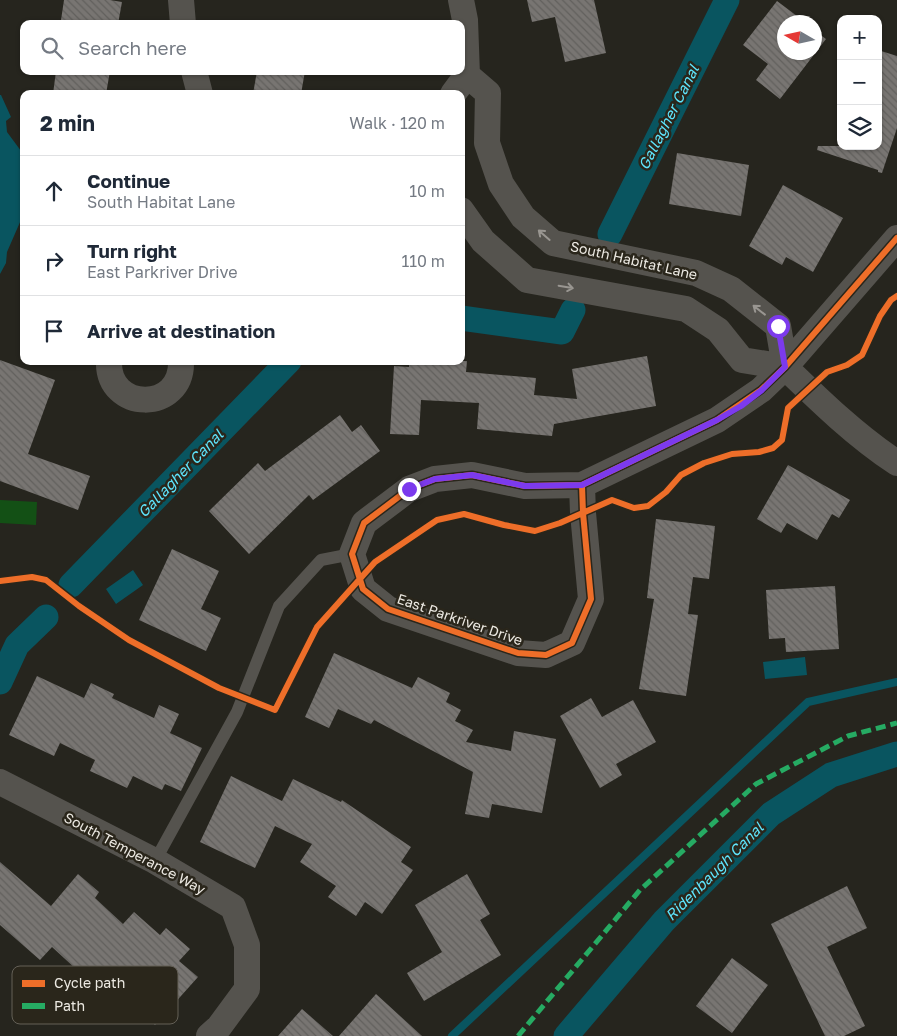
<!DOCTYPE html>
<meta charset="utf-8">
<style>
:root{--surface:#fff;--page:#f2f2f3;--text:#1f2937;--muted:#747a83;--line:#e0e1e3}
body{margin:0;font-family:"Golos Text",sans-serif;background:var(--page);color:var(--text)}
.controls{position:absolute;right:15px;top:15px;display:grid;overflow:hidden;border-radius:10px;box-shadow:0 1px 4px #0004}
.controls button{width:45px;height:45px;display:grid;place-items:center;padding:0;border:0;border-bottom:1px solid var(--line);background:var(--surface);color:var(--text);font:25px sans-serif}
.compass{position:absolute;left:777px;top:15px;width:45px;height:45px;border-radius:50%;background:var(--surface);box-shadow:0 1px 4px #0004;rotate:279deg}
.stop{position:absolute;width:15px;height:15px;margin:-11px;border:4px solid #7c3aed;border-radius:50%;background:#fff}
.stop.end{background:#7c3aed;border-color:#fff;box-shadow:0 1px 5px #0008}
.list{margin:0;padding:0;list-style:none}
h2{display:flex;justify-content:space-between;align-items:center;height:65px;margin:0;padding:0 20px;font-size:21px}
h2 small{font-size:16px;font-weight:400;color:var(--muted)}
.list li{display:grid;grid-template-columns:32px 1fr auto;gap:15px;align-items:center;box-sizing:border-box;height:70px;padding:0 20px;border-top:1px solid var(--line)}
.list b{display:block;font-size:19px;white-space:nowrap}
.list p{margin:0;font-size:16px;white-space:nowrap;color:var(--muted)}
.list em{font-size:16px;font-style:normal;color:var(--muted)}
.icon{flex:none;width:28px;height:28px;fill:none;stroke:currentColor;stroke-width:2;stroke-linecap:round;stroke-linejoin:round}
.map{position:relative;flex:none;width:897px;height:1036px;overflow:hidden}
.search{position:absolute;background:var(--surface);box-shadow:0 1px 4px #0004;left:20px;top:20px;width:445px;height:55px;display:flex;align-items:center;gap:12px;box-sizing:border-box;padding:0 18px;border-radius:10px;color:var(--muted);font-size:19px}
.panel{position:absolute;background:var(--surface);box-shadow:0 1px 4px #0004;left:20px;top:90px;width:445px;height:275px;border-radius:10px}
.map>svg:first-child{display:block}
.garden{fill:#135015}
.water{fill:#095560}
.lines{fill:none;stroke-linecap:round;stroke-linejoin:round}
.stream{stroke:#095560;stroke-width:8}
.canal{stroke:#095560;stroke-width:25}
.building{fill:url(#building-back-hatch)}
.lane{stroke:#55534e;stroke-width:12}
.street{stroke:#55534e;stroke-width:26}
.quiet{stroke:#26ab63;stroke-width:5;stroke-dasharray:10 5;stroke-linecap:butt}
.cycleway-casing{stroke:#2a261b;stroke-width:9}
.cycleway{stroke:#ee6e29;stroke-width:6}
.oneway{stroke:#999691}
.route{stroke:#7c3aed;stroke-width:6}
.labels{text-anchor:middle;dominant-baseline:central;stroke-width:5;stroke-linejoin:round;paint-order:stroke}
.street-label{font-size:14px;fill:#ece9e2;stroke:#2a261b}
.water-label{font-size:15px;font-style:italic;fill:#5ee5fd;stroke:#2a261b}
.key{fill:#2a261b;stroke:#646057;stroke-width:1}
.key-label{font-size:14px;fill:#ece9e2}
</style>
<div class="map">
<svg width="897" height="1036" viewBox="0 0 897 1036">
<defs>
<pattern id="building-back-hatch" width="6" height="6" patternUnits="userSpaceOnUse" patternTransform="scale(1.25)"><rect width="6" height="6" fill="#787572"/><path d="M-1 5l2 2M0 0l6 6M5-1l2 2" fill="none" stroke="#62605d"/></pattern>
</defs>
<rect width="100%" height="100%" fill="#26251e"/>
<path class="garden" d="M 0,500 L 37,502 L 36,525 L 0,523 Z"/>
<path class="water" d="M 0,95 L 1,95 L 11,117 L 6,121 L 7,132 L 24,155 L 22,163 L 24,175 L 24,213 L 7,252 L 6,263 L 0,274 Z
M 133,570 L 143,585 L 116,604 L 106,589 Z
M 805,657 L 807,675 L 765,679 L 763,662 Z"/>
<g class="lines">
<path class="stream" d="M 452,1036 L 808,702 L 897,682"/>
<path class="canal" d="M 610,234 L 727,0
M 461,318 L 562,332 L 573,310
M 71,585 L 289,361
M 0,682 L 17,645 L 46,617
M 566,1036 L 664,921 L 771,814 L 831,775 L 897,754"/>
</g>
<path class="building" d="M 64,0 L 110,0 L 122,2 L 118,24 L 73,24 L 74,22 L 61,20 Z
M 527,0 L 594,0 L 606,53 L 565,62 L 555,17 L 532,22 Z
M 777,1 L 805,22 L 784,22 L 784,52 L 814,52 L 814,30 L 826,39 L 780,99 L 756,80 L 768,64 L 743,45 Z
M 878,50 L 897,56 L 897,128 L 882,173 L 878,172 L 878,170 L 817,150 L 818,146 L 878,146 Z
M 56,71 L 110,71 L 106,94 L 53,94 Z
M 257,71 L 305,71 L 301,94 L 253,94 Z
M 677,153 L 749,165 L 741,216 L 669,204 Z
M 783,185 L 843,218 L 813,272 L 786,257 L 782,265 L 749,246 Z
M 647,356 L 656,406 L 554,424 L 552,436 L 477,429 L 479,403 L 421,400 L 419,435 L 390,434 L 394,366 L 409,367 L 409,361 L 467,361 L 466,372 L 536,378 L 534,395 L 577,399 L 572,369 Z
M 0,360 L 55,380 L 28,454 L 90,476 L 78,510 L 0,481 Z
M 340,415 L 352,432 L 361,425 L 380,451 L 313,500 L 309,495 L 249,554 L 209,511 L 258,463 L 265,471 Z
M 788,465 L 850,500 L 839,518 L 832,514 L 817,540 L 787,523 L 781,533 L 757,519 Z
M 656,519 L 715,526 L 709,579 L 693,577 L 688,614 L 698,615 L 686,696 L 639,689 L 654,599 L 647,598 Z
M 172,549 L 219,571 L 201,609 L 221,618 L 206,651 L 139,620 Z
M 835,586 L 839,649 L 786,652 L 785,638 L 769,639 L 766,590 Z
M 334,653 L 412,688 L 418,677 L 450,693 L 446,702 L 461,710 L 455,721 L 473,730 L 466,742 L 511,751 L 514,731 L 556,739 L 542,813 L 492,804 L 489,818 L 465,814 L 473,772 L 374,720 L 371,724 L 338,709 L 329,728 L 305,717 Z
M 37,676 L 84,698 L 91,683 L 114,694 L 112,698 L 154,718 L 159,705 L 179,714 L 170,733 L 202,748 L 181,791 L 165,784 L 162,790 L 133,776 L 127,788 L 90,771 L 95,760 L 60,743 L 54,756 L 9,735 Z
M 591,698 L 602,717 L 633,700 L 656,742 L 616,764 L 622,775 L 600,788 L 560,716 Z
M 231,776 L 282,801 L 293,779 L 341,802 L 342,800 L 411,847 L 401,862 L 413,870 L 382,914 L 365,902 L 356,916 L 328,897 L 336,886 L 300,862 L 312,844 L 275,826 L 255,868 L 200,842 Z
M 0,862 L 51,906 L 78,874 L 99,892 L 95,898 L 123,924 L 134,912 L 160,935 L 166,928 L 190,949 L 179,961 L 198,977 L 155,1025 L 108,982 L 100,991 L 52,947 L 40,960 L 0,925 Z
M 467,874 L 490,914 L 480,920 L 501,955 L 424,1001 L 407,973 L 442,952 L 415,905 Z
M 847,886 L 867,928 L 827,947 L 865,1026 L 844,1036 L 825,1036 L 771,924 Z
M 732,958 L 768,985 L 732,1033 L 696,1006 Z
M 376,994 L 422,1036 L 339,1036 Z
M 302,1009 L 333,1036 L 278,1036 Z"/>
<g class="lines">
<path class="lane" d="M 155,861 L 237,712 L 279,606 L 321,560 L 352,554"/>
<path class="street" d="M 181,0 L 183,24
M 461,0 L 465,20 L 467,75
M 194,71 L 200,94
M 453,94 L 467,75 L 488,93 L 487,143 L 501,184 L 523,217 L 553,243 L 696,273 L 731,289 L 778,326 L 785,367
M 461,210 L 483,241 L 527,280 L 686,309 L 718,330 L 742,360 L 785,367
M 109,361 C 107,412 183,413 181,361
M 785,367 C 820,401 856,436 897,463
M 582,485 L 583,513 L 591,599 L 572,643 L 546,655 L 518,653 L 388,609 L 363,589 L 352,554 L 364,523 L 409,489 L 435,479 L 472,475 L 525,486 L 582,485 L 717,420 L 761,390 L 785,367 L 897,238
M 0,782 L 155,861 L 233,907 L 247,945 L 247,989 L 219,1027 L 209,1036"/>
<path class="quiet" d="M 518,1036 L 640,890 L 756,784 L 848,736 L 897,723"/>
<defs>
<path id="cycleway" d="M 582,485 L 583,513 L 591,599 L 572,643 L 546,655 L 518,653 L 388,609 L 363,589 L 352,554 L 364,523 L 409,489 L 435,479 L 472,475 L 525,486 L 582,485 L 717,420 L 761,390 L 785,367 L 897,238
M 0,581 L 32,577 L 46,580 L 79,606 L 129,640 L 219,688 L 275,710 L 317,627 L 375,562 L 437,520 L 464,514 L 504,525 L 535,531 L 560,523 L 612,500 L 634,508 L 648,506 L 666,492 L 681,475 L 704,463 L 732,454 L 759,452 L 773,448 L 782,440 L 788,408 L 827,372 L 847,365 L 862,355 L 880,316 L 891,300 L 897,296"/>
</defs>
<use href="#cycleway" class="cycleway-casing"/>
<use href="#cycleway" class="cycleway"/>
</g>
<defs><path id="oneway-shaft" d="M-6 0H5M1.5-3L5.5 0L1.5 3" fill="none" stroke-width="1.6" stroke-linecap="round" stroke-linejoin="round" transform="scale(1.25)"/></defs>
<g class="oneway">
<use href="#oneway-shaft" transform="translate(544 235) rotate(-139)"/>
<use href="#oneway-shaft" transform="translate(566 287) rotate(10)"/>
<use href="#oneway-shaft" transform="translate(759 310) rotate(-142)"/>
</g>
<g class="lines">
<path class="route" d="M 409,489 L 435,479 L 472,475 L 525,486 L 582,485 L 717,420 L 741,406 L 762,390 L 785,367 L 778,326"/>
</g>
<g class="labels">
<g class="street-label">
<text transform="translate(634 260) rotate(13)">South Habitat Lane</text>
<text transform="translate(460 619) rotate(19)">East Parkriver Drive</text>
<text transform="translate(135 853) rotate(28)">South Temperance Way</text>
</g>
<g class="water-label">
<text transform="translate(668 117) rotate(-63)">Gallagher Canal</text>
<text transform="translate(180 473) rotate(-46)">Gallagher Canal</text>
<text transform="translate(714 871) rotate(-45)">Ridenbaugh Canal</text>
</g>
</g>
<rect x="12" y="966" width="166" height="58" rx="8" class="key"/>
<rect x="22" y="980" width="23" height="7" fill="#ee6e29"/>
<rect x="22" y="1003" width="23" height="6" fill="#26ab63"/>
<g class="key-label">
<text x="54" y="988">Cycle path</text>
<text x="54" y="1011">Path</text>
</g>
</svg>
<div class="controls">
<button>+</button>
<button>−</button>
<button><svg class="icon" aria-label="layers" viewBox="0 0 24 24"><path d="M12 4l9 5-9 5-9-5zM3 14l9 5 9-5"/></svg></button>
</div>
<svg class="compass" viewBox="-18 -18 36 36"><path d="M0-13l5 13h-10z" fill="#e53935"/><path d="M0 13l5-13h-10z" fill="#747a83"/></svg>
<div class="stop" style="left:778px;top:326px"></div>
<div class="stop end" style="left:409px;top:489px"></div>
<div class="search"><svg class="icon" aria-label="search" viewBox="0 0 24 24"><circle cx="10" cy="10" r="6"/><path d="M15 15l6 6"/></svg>Search here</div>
<section class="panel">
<h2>2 min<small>Walk · 120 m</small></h2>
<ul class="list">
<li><svg class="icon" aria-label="ahead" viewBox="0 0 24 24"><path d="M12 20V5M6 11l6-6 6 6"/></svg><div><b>Continue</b><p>South Habitat Lane</p></div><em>10 m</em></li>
<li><svg class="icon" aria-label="right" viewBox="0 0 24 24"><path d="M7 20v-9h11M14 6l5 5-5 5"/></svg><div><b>Turn right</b><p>East Parkriver Drive</p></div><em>110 m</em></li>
<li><svg class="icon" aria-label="arrive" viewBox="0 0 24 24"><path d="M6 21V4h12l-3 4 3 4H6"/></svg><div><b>Arrive at destination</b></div></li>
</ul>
</section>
</div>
